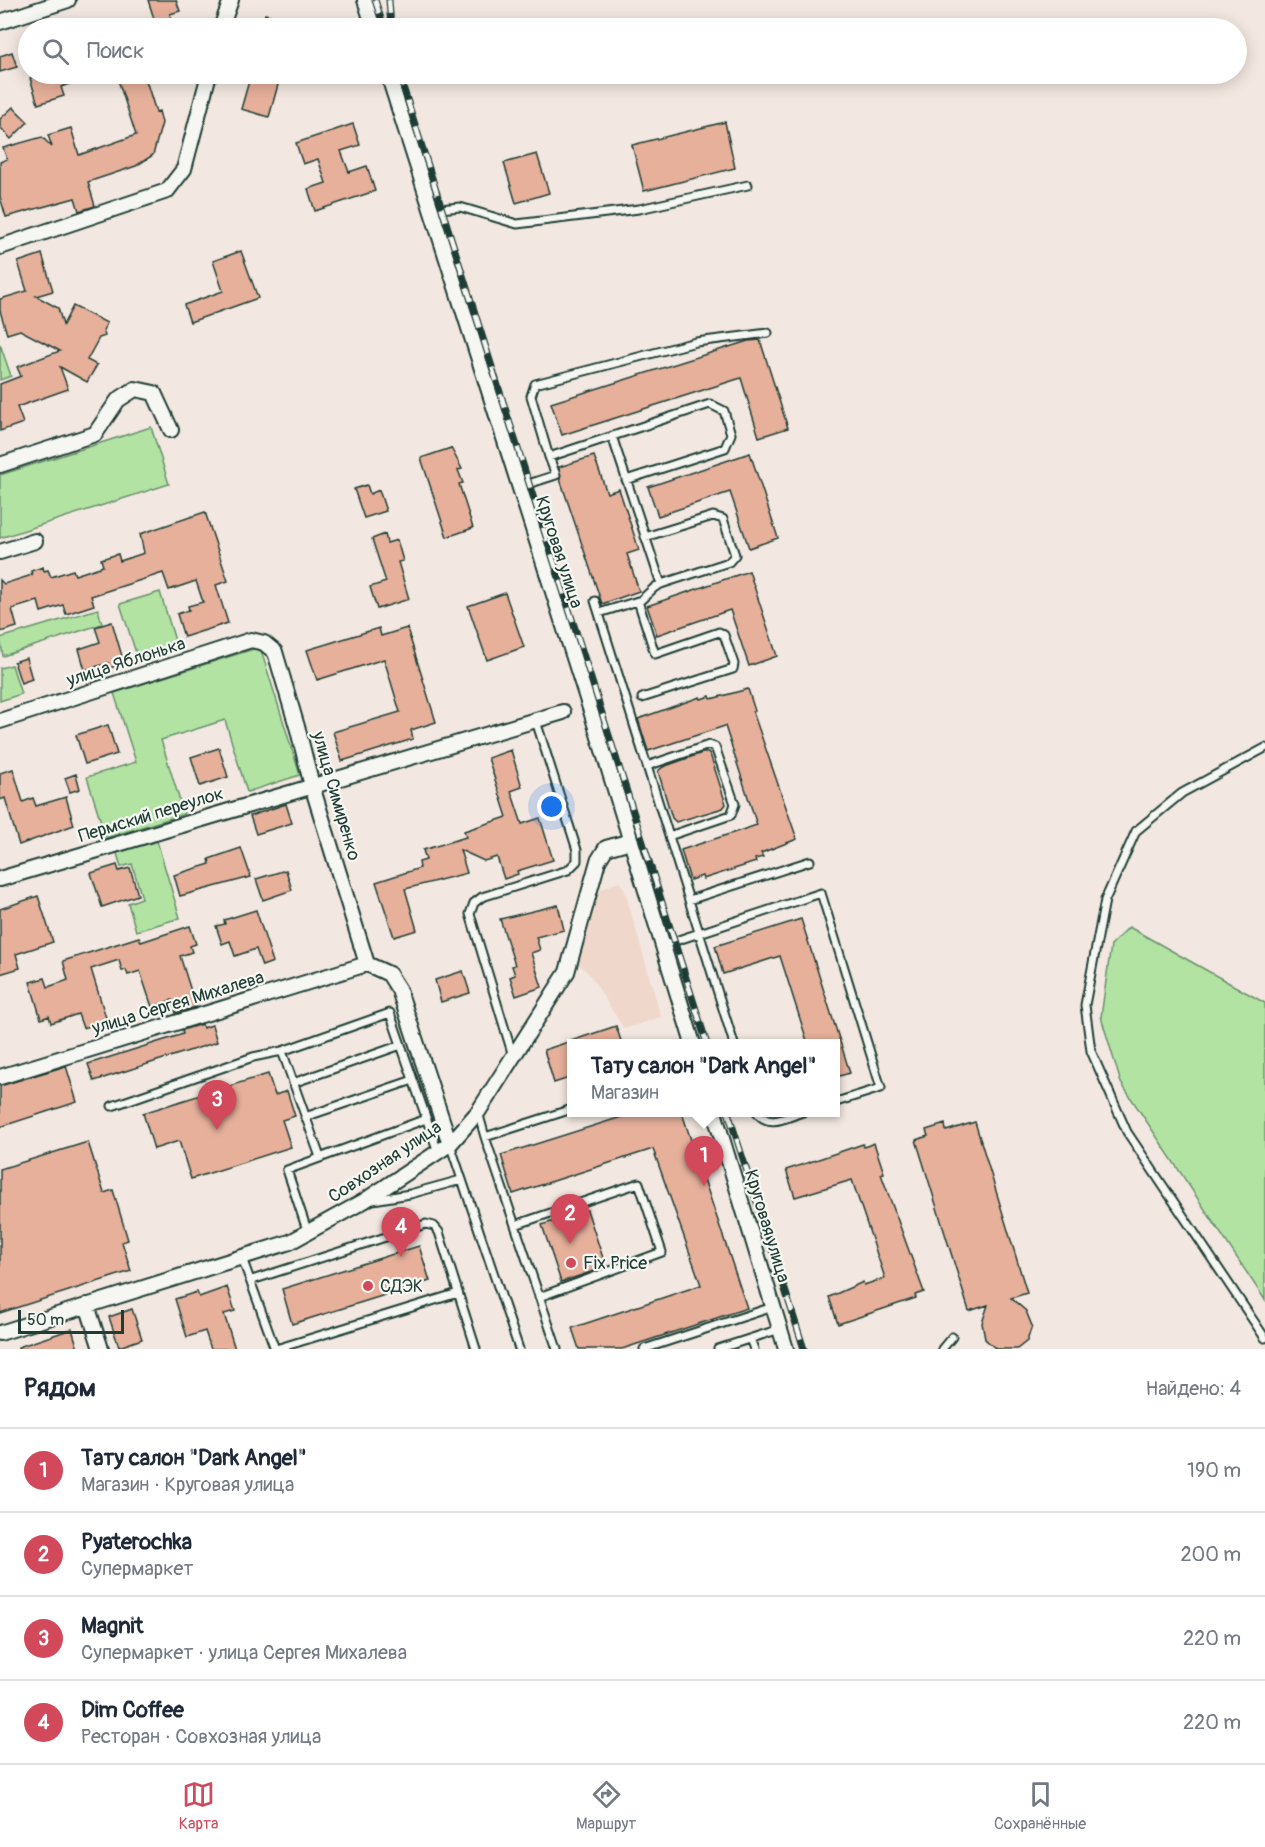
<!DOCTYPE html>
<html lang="ru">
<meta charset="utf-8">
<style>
:root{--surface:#fff;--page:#f6f6f7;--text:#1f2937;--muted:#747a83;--line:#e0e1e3;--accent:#d1495b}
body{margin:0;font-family:Pangolin,sans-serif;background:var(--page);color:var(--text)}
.scale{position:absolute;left:18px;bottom:15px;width:106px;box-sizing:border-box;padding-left:6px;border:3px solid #1f3d34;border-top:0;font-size:16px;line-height:21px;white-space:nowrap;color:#1f3d34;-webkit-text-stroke:4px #f6f6f2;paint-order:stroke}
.you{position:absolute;left:552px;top:807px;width:21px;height:21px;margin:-15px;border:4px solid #fff;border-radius:50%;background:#1a73e8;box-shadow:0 0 0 9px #1a73e833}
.badge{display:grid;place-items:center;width:39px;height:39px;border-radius:50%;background:var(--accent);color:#fff;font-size:20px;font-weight:700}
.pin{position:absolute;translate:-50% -50px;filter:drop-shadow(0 2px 3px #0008)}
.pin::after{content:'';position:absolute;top:32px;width:21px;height:18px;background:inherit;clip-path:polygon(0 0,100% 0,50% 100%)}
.popup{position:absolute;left:567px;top:1039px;width:273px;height:78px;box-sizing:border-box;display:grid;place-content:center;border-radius:0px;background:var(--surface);filter:drop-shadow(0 2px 4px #0005);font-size:20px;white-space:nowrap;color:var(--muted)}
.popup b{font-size:22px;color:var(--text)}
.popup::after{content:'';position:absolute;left:50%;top:100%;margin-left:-12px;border:12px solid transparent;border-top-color:var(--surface)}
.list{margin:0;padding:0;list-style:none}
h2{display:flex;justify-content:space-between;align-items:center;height:78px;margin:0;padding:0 24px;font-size:26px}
h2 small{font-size:20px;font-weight:400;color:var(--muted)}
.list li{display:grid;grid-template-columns:39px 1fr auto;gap:18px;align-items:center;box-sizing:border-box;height:84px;padding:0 24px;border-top:2px solid var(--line)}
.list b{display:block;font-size:22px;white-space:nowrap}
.list p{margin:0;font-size:20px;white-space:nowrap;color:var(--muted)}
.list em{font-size:20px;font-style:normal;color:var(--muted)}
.icon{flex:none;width:33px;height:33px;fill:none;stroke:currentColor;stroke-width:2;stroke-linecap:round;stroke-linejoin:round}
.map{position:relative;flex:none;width:1265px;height:1349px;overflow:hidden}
.search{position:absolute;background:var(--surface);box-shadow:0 3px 15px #0003;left:18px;right:18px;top:18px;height:66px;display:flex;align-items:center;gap:15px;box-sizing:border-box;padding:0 21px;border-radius:33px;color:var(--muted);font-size:22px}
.sheet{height:414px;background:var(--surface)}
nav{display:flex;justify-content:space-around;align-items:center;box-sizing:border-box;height:84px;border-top:2px solid var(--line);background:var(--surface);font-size:16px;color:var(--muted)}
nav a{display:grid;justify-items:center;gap:3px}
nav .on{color:var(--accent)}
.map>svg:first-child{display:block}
.built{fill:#efd7cc}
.green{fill:#b2e3a3;stroke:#68906c;stroke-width:1.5}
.building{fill:#e6b09b;stroke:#1f3d34;stroke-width:1.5}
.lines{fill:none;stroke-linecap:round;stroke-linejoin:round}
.service-casing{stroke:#1f3d34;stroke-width:11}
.minor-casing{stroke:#1f3d34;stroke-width:18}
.service{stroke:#f6f6f2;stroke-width:7}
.minor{stroke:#f6f6f2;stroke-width:14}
.rail-casing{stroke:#1f3d34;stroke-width:7}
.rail{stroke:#f6f6f2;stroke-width:4.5;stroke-dasharray:14;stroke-linecap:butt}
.poi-dot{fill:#d1495b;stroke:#f6f6f2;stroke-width:2}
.labels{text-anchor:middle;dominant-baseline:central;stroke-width:4.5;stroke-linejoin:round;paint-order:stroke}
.street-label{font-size:18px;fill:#1f3d34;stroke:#f6f6f2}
.poi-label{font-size:18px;fill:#1f3d34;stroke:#f6f6f2;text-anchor:start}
</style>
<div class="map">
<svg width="1265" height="1349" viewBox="0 0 1265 1349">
<rect width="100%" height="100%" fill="#f3e8e1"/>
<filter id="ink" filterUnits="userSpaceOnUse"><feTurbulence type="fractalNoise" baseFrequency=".0167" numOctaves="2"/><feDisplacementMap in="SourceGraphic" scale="12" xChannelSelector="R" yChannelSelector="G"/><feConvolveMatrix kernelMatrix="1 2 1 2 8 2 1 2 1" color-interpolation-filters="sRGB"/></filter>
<g filter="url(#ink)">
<path class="built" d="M 619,882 L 624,888 L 661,1017 L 624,1029 L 589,974 L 578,963 L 601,889 Z"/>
<path class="green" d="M 0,344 L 11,376 L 0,380 Z
M 151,427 L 169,484 L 0,538 L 0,475 Z
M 160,592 L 177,647 L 138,659 L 120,604 Z
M 98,609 L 102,624 L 3,656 L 0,638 Z
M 260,647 L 300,775 L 247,792 L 225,720 L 161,740 L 184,814 L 106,838 L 87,777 L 136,762 L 114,693 Z
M 12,665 L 21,694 L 0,701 L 0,668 Z
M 156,838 L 180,918 L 136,931 L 128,903 L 142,898 L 132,864 L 121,867 L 116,850 Z
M 1129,927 L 1265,1003 L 1265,1300 L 1121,1083 L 1101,1017 L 1111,945 Z"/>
<path class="building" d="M 148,0 L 176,0 L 180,11 L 170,14 L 174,28 L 157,28 Z
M 265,14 L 307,25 L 307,28 L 261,28 Z
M 12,52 L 17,67 L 0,72 L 0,56 Z
M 43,74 L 94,74 L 94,75 L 61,87 L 64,96 L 38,104 L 30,78 Z
M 135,74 L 144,74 L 156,112 L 159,111 L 162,123 L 153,155 L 136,166 L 88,182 L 95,206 L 79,211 L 75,198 L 6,217 L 0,197 L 0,162 L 7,159 L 3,148 L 42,137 L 52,147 L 48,135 L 71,128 L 79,155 L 136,135 L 118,80 Z
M 251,74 L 281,74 L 269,117 L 241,109 Z
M 13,107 L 28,122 L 11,139 L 0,127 L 0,119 Z
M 725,122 L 735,168 L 644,191 L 632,145 Z
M 353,124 L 360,145 L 341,151 L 349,172 L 367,166 L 375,191 L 315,211 L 308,189 L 326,183 L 318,159 L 303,164 L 296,143 Z
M 537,154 L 549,193 L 516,203 L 504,163 Z
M 241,251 L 258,298 L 190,322 L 184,305 L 223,291 L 213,261 Z
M 42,254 L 53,291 L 36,296 L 58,308 L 63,325 L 73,306 L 107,323 L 103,330 L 105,336 L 99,338 L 87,360 L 97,365 L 87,382 L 60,367 L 68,389 L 17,407 L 23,423 L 0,431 L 0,384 L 21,376 L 17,367 L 60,351 L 20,330 L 7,334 L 0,311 L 0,299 L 27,291 L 18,262 Z
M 760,340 L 788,428 L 759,437 L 741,378 L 562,435 L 551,403 L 748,341 Z
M 451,448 L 462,469 L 458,470 L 463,483 L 459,484 L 473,528 L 447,537 L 421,458 Z
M 750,453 L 778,538 L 749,548 L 730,492 L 658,516 L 648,487 Z
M 594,456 L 607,493 L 619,489 L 639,550 L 627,554 L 639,591 L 602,604 L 560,479 L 559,467 Z
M 367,485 L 370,494 L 379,490 L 386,511 L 364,518 L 354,489 Z
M 205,512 L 228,581 L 216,585 L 228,623 L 184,637 L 177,614 L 189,610 L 188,606 L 203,602 L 196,581 L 169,590 L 163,573 L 91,596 L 94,605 L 66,614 L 63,605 L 41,612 L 38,601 L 12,609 L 17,627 L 0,632 L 0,580 L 4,584 L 32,575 L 31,571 L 43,567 L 44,571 L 48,570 L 51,577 L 73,570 L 75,575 L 103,566 L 101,559 L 118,554 L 120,561 L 144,553 L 140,534 Z
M 385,534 L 387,543 L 397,540 L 403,561 L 398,562 L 409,599 L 377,609 L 370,587 L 386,582 L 372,539 Z
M 749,571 L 777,656 L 749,666 L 730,610 L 657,635 L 647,606 Z
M 505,593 L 524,647 L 487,660 L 468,606 Z
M 112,622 L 124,663 L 110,668 L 108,663 L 85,670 L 79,649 L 100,642 L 95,627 Z
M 379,628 L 381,636 L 407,628 L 436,722 L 411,730 L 413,739 L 342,761 L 333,732 L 400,712 L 384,659 L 317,680 L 307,650 Z
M 26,658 L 32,679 L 21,683 L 14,662 Z
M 748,689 L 755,711 L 753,712 L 797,839 L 761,853 L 763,857 L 755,859 L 756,862 L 703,879 L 702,876 L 690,880 L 681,850 L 757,825 L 725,726 L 648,751 L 638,719 L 700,697 L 701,699 L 710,696 L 711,699 Z
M 108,725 L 117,754 L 85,764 L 76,735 Z
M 219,748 L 228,777 L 200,786 L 191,757 Z
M 511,750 L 522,787 L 511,791 L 522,824 L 540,818 L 553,860 L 517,871 L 518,874 L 504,879 L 497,857 L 484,861 L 460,850 L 467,873 L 405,889 L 417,930 L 394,937 L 376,882 L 420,868 L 419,862 L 426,860 L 423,850 L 466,837 L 464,831 L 507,817 L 488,758 Z
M 702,753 L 709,753 L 711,757 L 726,804 L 723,808 L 676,822 L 672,818 L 658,771 L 663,767 Z
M 13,769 L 23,802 L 33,798 L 36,806 L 66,797 L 74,825 L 19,845 L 5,798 L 0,800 L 0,773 Z
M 76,774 L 80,789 L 70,792 L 65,778 Z
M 286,804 L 292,823 L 256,834 L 250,816 Z
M 241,848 L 251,877 L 180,896 L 174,875 L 210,864 L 209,859 Z
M 117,865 L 119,871 L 130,868 L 138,895 L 102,907 L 91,873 Z
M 286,870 L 292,890 L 263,900 L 256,879 Z
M 38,896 L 53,942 L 16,954 L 20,968 L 0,974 L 0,909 Z
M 558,905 L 564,930 L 536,937 L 540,950 L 531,953 L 542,987 L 516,996 L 510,977 L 515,975 L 512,966 L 515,965 L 500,919 Z
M 256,910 L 273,962 L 262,966 L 256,949 L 235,956 L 230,941 L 222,944 L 216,926 L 225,924 L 224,920 Z
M 801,919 L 850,1073 L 836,1077 L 836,1044 L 808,1044 L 780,956 L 723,974 L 715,946 Z
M 190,926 L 196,944 L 190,946 L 192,952 L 180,956 L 196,1007 L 176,1013 L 172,1000 L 152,1007 L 140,971 L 128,975 L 126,970 L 122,971 L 119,960 L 91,969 L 107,1021 L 83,1028 L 78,1014 L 51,1023 L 49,1016 L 41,1019 L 30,982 L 45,978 L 48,987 L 68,980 L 63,961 L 139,937 L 141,942 Z
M 463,971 L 470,993 L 441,1002 L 435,980 Z
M 202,1024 L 203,1028 L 212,1025 L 217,1042 L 94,1081 L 88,1064 L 177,1036 L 183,1034 L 182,1030 Z
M 616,1026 L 622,1044 L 572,1044 L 572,1077 L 554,1083 L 544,1050 Z
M 66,1066 L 77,1102 L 0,1127 L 0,1086 Z
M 268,1074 L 275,1095 L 287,1091 L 295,1116 L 282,1120 L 291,1147 L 191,1179 L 179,1141 L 154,1149 L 143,1113 Z
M 634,1113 L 682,1113 L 747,1308 L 622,1349 L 579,1349 L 572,1328 L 701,1285 L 653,1149 L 513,1194 L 501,1155 Z
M 975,1122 L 1027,1293 L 1011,1298 L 1026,1311 L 1032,1326 L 1027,1341 L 1017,1349 L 996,1349 L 985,1339 L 982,1323 L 988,1305 L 969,1311 L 916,1140 L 928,1136 L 926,1130 L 945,1124 L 946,1131 Z
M 88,1142 L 104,1193 L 113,1190 L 128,1240 L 122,1242 L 131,1271 L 0,1313 L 0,1169 Z
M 874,1143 L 884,1173 L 881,1174 L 924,1292 L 915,1295 L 916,1298 L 838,1324 L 829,1297 L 863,1282 L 864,1285 L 885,1278 L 852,1180 L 795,1197 L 786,1170 L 863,1144 L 864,1147 Z
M 587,1210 L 606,1267 L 561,1282 L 542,1225 Z
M 419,1246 L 430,1281 L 292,1324 L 282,1289 Z
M 227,1287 L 235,1311 L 224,1314 L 235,1349 L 211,1349 L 205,1331 L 187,1337 L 175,1299 L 197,1292 L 199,1297 Z
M 132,1309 L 142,1339 L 119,1347 L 109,1317 Z
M 72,1329 L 78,1349 L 18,1349 L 18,1347 Z"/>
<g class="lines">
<defs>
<path id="service" d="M 430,210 L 460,207 L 517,224 L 639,209 L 748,185
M 626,480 L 725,448 L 731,434 L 724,411 L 710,404 L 549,457 L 531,396 L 535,384 L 696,342 L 768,333
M 519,487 L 556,475 L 549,457
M 645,537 L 713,516 L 723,519 L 735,555 L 729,562 L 661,584
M 595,601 L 647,766
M 638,601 L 655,654 L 719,632 L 724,635 L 734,664 L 733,669 L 642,698
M 599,613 L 641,600 L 655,587 L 661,584 L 612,436
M 1265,748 L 1182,793 L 1136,831 L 1105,900 L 1085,1005 L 1091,1051 L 1127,1132 L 1265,1338
M 669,836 L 731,815 L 735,804 L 715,747 L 709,745 L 647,766 L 734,1044
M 689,900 L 810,861
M 663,945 L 821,893 L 881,1088 L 836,1102
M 513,1056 L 470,914 L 474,903 L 482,897 L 568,870 L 577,861 L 577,850 L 536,721
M 293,1083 L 401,1045
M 112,1106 L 253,1057 L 282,1051
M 478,1112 L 485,1137 L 572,1109
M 757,1112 C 768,1129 787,1117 803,1112
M 305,1117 L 413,1080
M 485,1137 L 557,1349
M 450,1144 L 519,1349
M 320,1157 L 282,1051 L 390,1013 L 438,1152
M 373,1200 L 410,1194 L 461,1180
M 515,1225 L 639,1183 L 662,1252 L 539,1297
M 308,1233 L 287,1170 L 426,1119
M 242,1258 L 275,1349
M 252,1280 L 426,1224 L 434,1226 L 439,1232 L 476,1349
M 750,1339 L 754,1349
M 276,1349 L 458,1293
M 644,1349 L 773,1307
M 718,1349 L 780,1329
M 942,1349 L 952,1337"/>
<path id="minor" d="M 365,0 L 374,28
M 0,22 L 68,0
M 221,28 L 231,0
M 388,74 L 591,711 L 693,1044
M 0,247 L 167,191 L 184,169 L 209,74
M 0,465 L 95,434 L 118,400 L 135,389 L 154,393 L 171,430
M 0,552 L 35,541
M 0,721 L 251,640 L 264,643 L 275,652 L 298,730 L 312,786 L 367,964
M 0,879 L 563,712
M 367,964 L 389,974 L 399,990 L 450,1144
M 0,1077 L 367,964
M 714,1112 L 786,1349
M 87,1305 L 101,1349
M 0,1333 L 290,1242 L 364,1201 L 450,1144 L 478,1112 L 567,972 L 598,861 L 606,848 L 631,841"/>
</defs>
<use href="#service" class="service-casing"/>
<use href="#minor" class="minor-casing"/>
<use href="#service" class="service"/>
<use href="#minor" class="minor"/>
<defs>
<path id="rail" d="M 375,0 L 384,28
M 389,0 L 391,28
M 399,74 L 707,1044
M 728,1112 L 804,1349"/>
</defs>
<use href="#rail" class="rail-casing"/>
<use href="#rail" class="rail"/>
</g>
</g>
<g class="poi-dot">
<circle cx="571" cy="1263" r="6"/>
<circle cx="368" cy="1286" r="6"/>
</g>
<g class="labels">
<g class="street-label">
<text transform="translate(559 552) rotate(72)">Круговая улица</text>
<text transform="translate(126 662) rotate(-18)">улица Яблонька</text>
<text transform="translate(336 796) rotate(74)">улица Симиренко</text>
<text transform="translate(151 815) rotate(-17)">Пермский переулок</text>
<text transform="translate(178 1003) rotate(-17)">улица Сергея Михалева</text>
<text transform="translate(385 1162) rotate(-34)">Совхозная улица</text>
<text transform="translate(767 1226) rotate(73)">Круговая улица</text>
</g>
<g class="poi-label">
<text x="583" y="1263">Fix Price</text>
<text x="380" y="1286">СДЭК</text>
</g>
</g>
</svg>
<div class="scale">50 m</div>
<div class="you"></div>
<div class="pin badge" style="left:704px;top:1186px">1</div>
<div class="popup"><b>Тату салон &quot;Dark Angel&quot;</b>Магазин</div>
<div class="pin badge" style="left:570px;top:1244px">2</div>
<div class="pin badge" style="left:217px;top:1130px">3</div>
<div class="pin badge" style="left:401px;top:1257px">4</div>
<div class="search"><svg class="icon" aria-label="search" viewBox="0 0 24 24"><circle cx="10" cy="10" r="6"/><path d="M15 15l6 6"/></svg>Поиск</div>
</div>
<section class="sheet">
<h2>Рядом<small>Найдено: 4</small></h2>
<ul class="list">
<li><span class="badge">1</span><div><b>Тату салон &quot;Dark Angel&quot;</b><p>Магазин · Круговая улица</p></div><em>190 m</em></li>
<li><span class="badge">2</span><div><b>Pyaterochka</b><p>Супермаркет</p></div><em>200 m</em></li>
<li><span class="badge">3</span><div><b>Magnit</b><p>Супермаркет · улица Сергея Михалева</p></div><em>220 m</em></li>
<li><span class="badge">4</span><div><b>Dim Coffee</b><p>Ресторан · Совхозная улица</p></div><em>220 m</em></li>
</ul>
</section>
<nav>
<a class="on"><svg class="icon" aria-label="map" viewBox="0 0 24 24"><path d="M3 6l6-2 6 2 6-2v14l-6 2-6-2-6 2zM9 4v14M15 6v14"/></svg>Карта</a>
<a><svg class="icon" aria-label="directions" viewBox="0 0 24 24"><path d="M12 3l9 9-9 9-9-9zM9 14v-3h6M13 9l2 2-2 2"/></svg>Маршрут</a>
<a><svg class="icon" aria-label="saved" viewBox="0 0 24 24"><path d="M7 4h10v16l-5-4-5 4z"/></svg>Сохранённые</a>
</nav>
